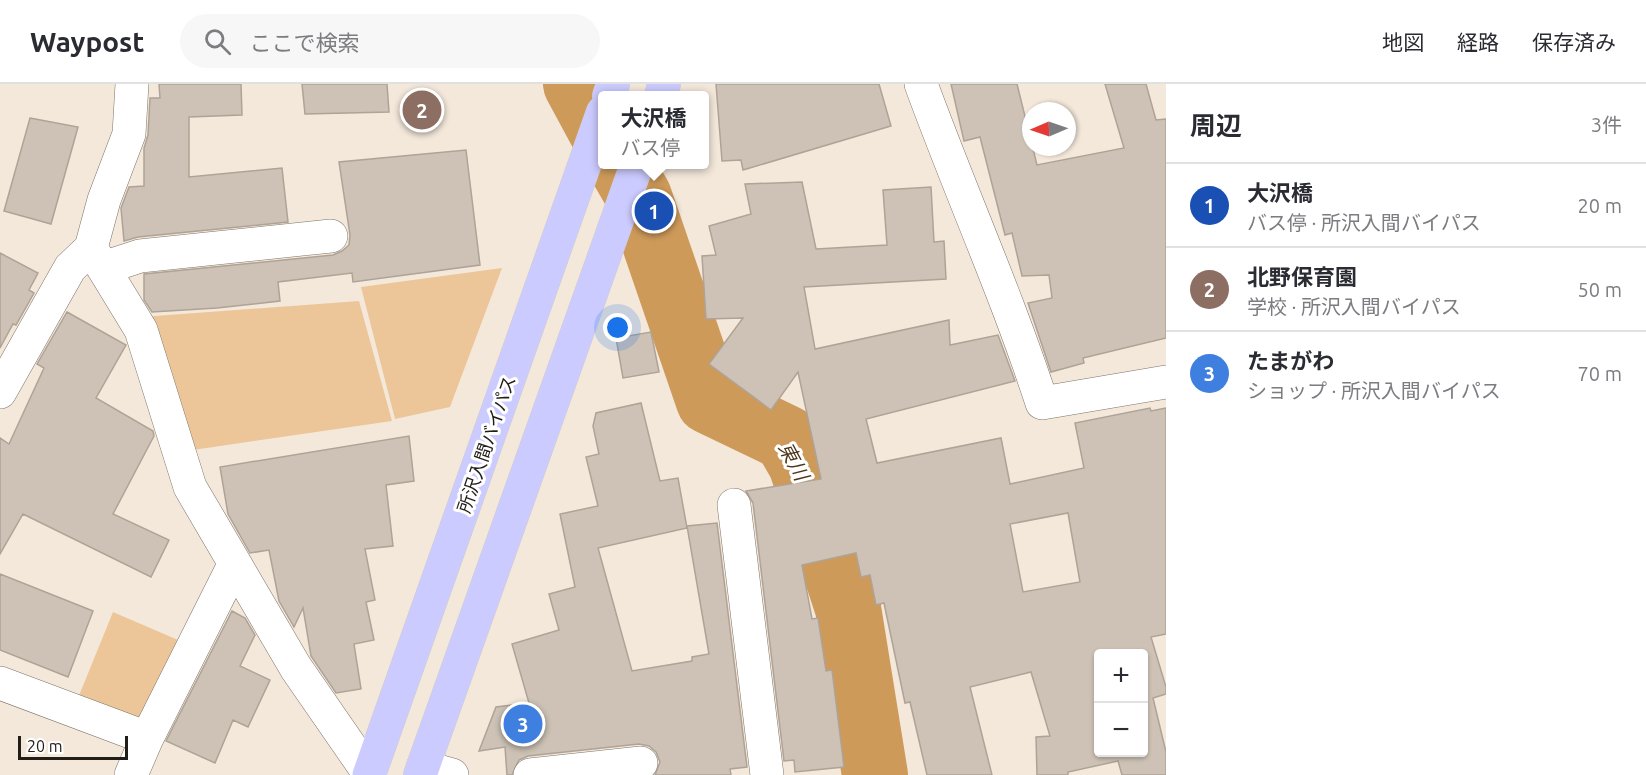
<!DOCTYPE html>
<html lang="ja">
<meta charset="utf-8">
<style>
:root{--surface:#fff;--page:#f7f7f7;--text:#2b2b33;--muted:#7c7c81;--line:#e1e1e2;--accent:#2563eb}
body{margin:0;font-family:Ubuntu,"Noto Sans JP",sans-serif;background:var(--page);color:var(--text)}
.controls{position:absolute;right:18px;bottom:18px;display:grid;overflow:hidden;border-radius:6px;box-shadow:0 2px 4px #0004}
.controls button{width:54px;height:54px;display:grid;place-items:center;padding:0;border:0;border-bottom:2px solid var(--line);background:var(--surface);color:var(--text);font:30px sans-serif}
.compass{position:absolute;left:1022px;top:18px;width:54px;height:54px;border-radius:50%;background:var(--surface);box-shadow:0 2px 4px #0004;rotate:268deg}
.scale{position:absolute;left:18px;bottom:15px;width:110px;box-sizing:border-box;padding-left:6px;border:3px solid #211d18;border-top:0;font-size:16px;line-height:21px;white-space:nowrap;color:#211d18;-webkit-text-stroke:4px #fff;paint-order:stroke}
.you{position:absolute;left:618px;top:244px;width:21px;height:21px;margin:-15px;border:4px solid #fff;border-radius:50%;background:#1a73e8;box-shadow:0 0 0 9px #1a73e833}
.badge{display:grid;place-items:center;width:39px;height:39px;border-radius:50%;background:var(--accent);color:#fff;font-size:20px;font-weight:700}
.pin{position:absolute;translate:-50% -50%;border:3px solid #fff;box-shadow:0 2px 6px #0006}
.popup{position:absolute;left:598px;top:7px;width:111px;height:78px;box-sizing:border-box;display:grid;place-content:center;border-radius:6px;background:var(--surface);filter:drop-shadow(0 2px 4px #0005);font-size:20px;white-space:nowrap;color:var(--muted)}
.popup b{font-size:22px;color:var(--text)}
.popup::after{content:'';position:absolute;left:50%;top:100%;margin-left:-12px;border:12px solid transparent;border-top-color:var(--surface)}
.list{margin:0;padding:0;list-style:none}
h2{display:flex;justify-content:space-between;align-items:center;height:78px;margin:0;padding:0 24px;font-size:26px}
h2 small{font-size:20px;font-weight:400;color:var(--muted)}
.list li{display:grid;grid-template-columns:39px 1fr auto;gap:18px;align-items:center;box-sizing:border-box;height:84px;padding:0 24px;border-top:2px solid var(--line)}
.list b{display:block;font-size:22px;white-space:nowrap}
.list p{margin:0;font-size:20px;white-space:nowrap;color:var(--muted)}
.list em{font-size:20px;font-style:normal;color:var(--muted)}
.icon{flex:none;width:33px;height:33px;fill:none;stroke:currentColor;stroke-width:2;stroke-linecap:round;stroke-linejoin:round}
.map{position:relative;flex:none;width:1166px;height:691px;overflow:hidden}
header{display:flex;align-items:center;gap:36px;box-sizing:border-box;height:84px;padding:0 30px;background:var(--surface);border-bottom:2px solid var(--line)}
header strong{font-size:28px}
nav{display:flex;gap:33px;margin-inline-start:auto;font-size:21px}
.search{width:420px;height:54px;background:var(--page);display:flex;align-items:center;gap:15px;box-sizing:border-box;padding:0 21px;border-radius:33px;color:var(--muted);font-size:22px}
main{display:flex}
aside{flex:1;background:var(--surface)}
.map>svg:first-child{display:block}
.green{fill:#ecc699}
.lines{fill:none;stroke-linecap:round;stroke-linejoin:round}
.river{stroke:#ce9a5a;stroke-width:66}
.building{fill:#cdc2b5;stroke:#aea396;stroke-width:1.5;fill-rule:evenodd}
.minor-casing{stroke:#7e7468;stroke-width:34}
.highway-casing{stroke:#cecdcc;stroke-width:34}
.minor{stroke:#fff;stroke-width:33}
.highway{stroke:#cccbff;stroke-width:33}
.labels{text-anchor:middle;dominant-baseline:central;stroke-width:6;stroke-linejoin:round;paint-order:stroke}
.street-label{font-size:18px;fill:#211d18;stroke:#fff}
.water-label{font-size:20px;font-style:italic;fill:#4e371b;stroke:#fff}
</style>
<header>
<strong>Waypost</strong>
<div class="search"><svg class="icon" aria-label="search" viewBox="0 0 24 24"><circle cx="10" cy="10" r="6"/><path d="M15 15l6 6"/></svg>ここで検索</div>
<nav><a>地図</a><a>経路</a><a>保存済み</a></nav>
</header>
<main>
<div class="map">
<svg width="1166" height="691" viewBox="0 0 1166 691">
<rect width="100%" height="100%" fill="#f4e8db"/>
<path class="green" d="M 502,184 L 450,323 L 395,335 L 361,203 Z
M 359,217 L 392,337 L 186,367 L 141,233 Z
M 113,528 L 178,556 L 137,639 L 78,614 Z"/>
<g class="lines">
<path class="river" d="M 576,0 L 603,50
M 620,80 L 639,113 L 709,317 L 786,354 L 801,380 L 848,524 L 875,691"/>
</g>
<path class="building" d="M 159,0 L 241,0 L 242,31 L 189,33 L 189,93 L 282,84 L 288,138 L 138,153 L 124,157 L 121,124 L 129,103 L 144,102 L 144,64 L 148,51 L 150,14 L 160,14 Z
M 302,0 L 387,0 L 389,28 L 305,30 Z
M 716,0 L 879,0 L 891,42 L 743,86 L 741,76 L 722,77 Z
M 951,0 L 1017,0 L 1037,81 L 1124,64 L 1105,0 L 1146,0 L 1156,36 L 1166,35 L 1166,254 L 1083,274 L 1084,279 L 1051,288 L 1028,219 L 1052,214 L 1049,191 L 1022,192 L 1012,149 L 1005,151 L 980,53 L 964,57 Z
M 30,34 L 78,43 L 51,140 L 4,127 Z
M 466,66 L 480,181 L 353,198 L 352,189 L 278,198 L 280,217 L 217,224 L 152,228 L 144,216 L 144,190 L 333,171 L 342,167 L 349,161 L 350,151 L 339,78 Z
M 802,98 L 816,165 L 887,161 L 883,106 L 931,103 L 934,158 L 944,157 L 946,195 L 804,203 L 815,265 L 949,236 L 950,261 L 998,251 L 1015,297 L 866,335 L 877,379 L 1001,354 L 1010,400 L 1084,384 L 1075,339 L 1150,324 L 1151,327 L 1166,324 L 1166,550 L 1151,553 L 1166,603 L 1166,610 L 1153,614 L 1166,668 L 1166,691 L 1122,691 L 1118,677 L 1068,688 L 1068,691 L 1037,691 L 1036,653 L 1050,652 L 1031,588 L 970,603 L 992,691 L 927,691 L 910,618 L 905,619 L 884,519 L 876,521 L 870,491 L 861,493 L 856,469 L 802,481 L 812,535 L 818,534 L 826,587 L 832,586 L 844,683 L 795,688 L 794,676 L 784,677 L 753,419 L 746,407 L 821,395 L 798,288 L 771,326 L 709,280 L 743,234 L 706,235 L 702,172 L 716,171 L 709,142 L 751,130 L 745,100 ZM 1068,429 L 1080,498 L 1023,508 L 1010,440 ZM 1098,570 L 1143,570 L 1143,669 L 1098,669 Z
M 0,169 L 38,189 L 29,206 L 34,209 L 16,241 L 13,240 L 0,264 Z
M 67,228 L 126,261 L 96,314 L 153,347 L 154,352 L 113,430 L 169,456 L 151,493 L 23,430 L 0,470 L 0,354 L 9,360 L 44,284 L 37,280 Z
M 651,248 L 659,288 L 623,294 L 616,254 Z
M 641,319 L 660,397 L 678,394 L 687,444 L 598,464 L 632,587 L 692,577 L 692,573 L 709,570 L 687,442 L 717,439 L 747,683 L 730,685 L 731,691 L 655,691 L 660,678 L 656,668 L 649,662 L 639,660 L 528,672 L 519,676 L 512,691 L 507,691 L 505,663 L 479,667 L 496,623 L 529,619 L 512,560 L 559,546 L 549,510 L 575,503 L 560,430 L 598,422 L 586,373 L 599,370 L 593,342 L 596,329 Z
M 409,352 L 414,397 L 386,401 L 393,462 L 365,465 L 375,516 L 366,518 L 374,556 L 354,560 L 361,605 L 336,609 L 311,572 L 303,524 L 294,543 L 279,517 L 269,466 L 250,469 L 228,430 L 220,383 Z
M 0,490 L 93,527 L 68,593 L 0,566 Z
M 232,527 L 245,534 L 255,551 L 240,582 L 270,596 L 248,643 L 233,636 L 215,679 L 166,657 Z"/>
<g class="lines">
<defs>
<path id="minor" d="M 132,0 L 129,50 L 104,116 L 91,164 L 141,246 L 190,403 L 296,584 L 370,691
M 921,0 C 960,107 1007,211 1042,319 L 1166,298
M 103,184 L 140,172 L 331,152
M 0,308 L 70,184 L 91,164
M 734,421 L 767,691
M 0,599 L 147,654
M 423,683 L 452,691
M 131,691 L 147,654 L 234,481
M 530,691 L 641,679"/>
<path id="highway" d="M 609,12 L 613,0
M 661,12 L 664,0
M 369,691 L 603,28
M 420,691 L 637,80"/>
</defs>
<use href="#minor" class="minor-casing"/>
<use href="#highway" class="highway-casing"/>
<use href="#minor" class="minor"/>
<use href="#highway" class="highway"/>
</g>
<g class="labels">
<g class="street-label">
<text transform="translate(486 360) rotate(-71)">所沢入間バイパス</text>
</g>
<g class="water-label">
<text transform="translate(794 377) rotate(62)">東川</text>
</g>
</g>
</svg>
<div class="controls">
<button>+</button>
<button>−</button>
</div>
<svg class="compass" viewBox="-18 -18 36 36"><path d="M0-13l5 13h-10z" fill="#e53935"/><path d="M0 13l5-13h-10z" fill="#7c7c81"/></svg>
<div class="scale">20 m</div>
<div class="you"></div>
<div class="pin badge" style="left:654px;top:127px;background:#1a4fb4">1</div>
<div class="popup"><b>大沢橋</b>バス停</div>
<div class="pin badge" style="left:422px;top:26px;background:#8d6e63">2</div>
<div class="pin badge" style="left:523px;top:640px;background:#3f7fe0">3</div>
</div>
<aside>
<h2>周辺<small>3件</small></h2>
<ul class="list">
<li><span class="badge" style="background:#1a4fb4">1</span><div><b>大沢橋</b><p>バス停 · 所沢入間バイパス</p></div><em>20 m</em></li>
<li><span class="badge" style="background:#8d6e63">2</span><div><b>北野保育園</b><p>学校 · 所沢入間バイパス</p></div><em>50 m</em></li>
<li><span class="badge" style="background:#3f7fe0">3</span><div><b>たまがわ</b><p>ショップ · 所沢入間バイパス</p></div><em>70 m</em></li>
</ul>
</aside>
</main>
